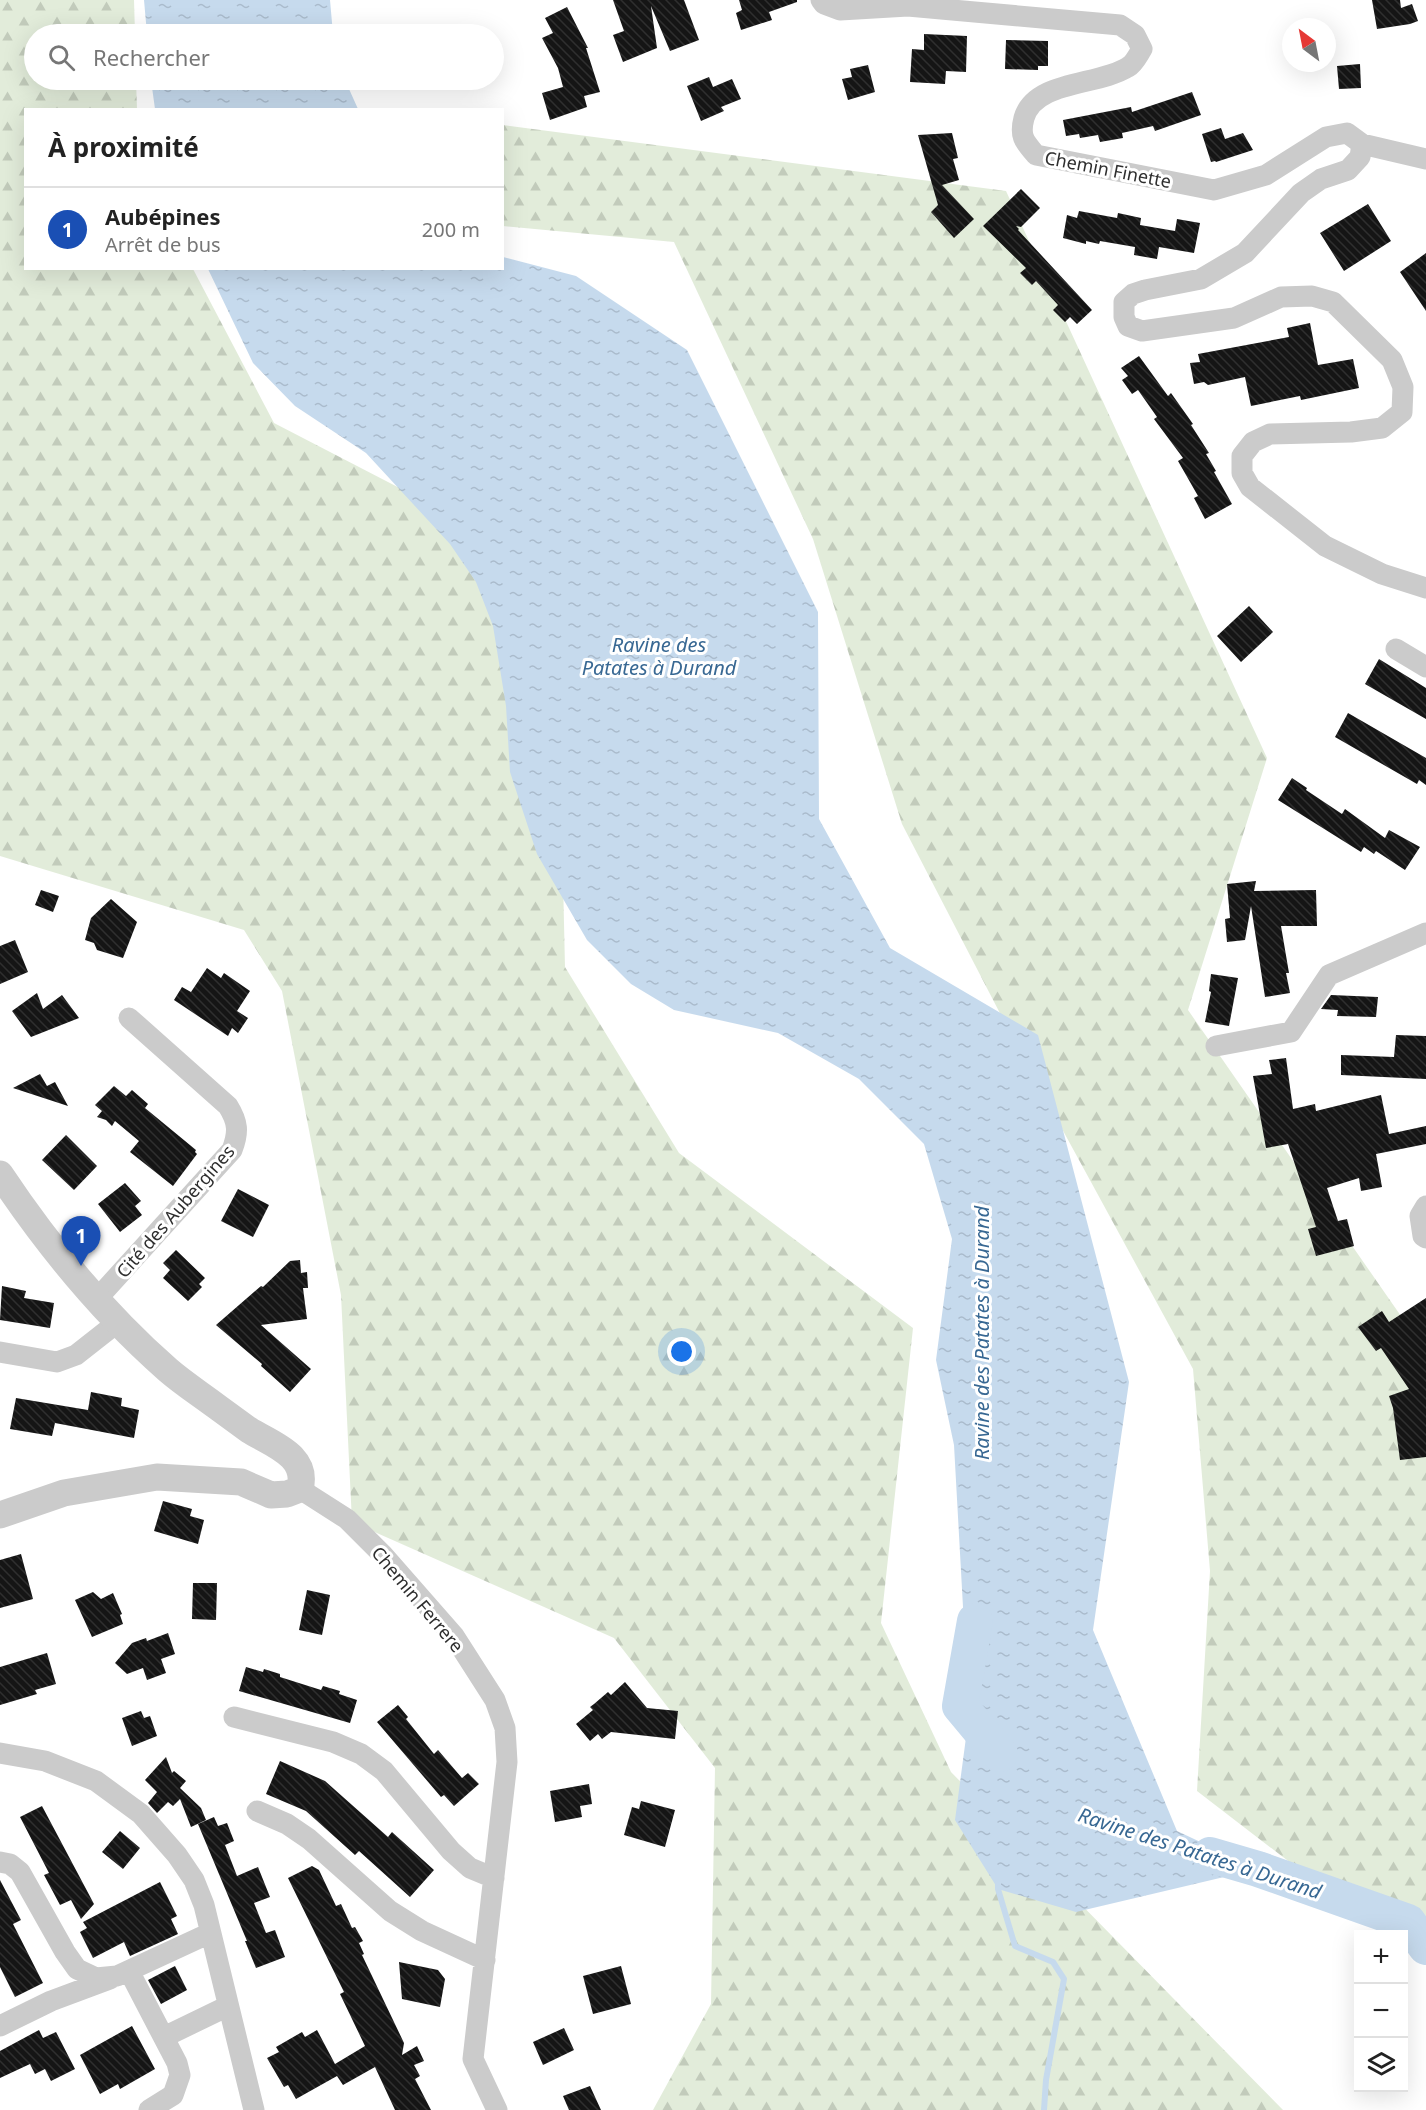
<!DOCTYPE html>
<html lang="fr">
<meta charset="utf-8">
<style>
:root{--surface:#fff;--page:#f2f2f2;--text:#222;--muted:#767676;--line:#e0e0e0;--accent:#b45309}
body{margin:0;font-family:"Noto Sans",sans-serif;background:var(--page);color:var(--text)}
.controls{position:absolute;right:18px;bottom:18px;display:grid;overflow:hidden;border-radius:0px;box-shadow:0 6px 24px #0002}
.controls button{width:54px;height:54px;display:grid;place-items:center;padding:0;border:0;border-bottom:2px solid var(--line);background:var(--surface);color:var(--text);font:30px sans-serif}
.compass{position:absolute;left:1282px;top:18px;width:54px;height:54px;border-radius:50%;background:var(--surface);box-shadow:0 6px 24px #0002;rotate:328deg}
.you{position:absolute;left:682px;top:1352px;width:21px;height:21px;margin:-15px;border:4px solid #fff;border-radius:50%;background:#1a73e8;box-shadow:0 0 0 9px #1a73e833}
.badge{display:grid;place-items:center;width:39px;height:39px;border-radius:50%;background:var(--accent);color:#fff;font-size:20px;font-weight:700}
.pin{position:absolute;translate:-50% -50px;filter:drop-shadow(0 2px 3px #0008)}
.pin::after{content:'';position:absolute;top:32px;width:21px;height:18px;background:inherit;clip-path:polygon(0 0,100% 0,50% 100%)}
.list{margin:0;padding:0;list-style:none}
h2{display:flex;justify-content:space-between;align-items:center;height:78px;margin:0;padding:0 24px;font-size:26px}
h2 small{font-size:20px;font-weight:400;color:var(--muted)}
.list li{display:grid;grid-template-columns:39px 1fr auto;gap:18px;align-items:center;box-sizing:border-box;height:84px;padding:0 24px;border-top:2px solid var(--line)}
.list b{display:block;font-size:22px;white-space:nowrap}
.list p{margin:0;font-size:20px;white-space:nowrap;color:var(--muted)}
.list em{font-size:20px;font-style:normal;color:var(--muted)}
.icon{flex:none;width:33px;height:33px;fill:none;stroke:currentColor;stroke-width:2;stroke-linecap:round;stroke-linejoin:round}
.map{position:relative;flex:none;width:1426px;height:2110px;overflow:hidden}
.search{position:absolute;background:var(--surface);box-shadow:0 6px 24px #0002;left:24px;top:24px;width:480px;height:66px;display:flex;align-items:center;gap:15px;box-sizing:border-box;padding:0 21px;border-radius:33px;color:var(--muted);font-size:22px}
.panel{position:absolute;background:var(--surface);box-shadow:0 6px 24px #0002;left:24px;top:108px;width:480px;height:162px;border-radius:0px}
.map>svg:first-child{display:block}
.forest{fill:url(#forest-firs)}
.water{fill:url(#water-ripples)}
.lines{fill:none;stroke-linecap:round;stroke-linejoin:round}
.stream{stroke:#c6daed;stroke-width:6}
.river{stroke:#c6daed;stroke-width:36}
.building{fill:url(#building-back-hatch)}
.minor{stroke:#cbcbcb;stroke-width:21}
.tertiary{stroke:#cbcbcb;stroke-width:27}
.labels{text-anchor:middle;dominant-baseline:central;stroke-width:6;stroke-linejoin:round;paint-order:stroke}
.street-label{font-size:18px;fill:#2e2e2e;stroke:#fff}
.water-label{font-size:20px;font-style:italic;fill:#386893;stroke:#fff}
</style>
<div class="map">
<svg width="1426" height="2110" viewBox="0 0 1426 2110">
<defs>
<pattern id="forest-firs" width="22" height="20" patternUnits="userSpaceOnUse" patternTransform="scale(1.5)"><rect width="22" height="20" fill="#e2ecda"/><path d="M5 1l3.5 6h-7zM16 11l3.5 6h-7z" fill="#c2cbbb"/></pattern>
<pattern id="water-ripples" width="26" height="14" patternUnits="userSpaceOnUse" patternTransform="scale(1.5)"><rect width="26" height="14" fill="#c6daed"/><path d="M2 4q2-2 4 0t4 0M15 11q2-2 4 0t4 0" fill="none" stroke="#abc"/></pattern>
<pattern id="building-back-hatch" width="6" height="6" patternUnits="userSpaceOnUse" patternTransform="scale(1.5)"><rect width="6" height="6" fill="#151515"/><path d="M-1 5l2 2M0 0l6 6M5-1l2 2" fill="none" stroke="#2f2f2f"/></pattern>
</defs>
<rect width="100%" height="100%" fill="#fff"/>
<path class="forest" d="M 0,0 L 134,0 L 135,34 L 34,34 L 34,80 L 136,80 L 137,109 L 26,110 L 26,268 L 193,269 L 274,423 L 556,569 L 565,967 L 679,1153 L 913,1328 L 881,1623 L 951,1772 L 1283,2110 L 653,2110 L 711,2004 L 715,1768 L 614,1638 L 352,1522 L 341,1295 L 282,991 L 244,930 L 0,856 Z
M 503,125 L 1006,191 L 1267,758 L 1188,1010 L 1426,1352 L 1426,1961 L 1404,1949 L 1404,1934 L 1383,1934 L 1197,1791 L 1210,1571 L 1193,1369 L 1019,1050 L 902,824 L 813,539 L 674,242 L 503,226 Z"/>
<path class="water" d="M 144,0 L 330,0 L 333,34 L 147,34 Z
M 151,80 L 345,80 L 358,109 L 155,109 Z
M 503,257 L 576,276 L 687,350 L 818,612 L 819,819 L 890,948 L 1038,1035 L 1129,1382 L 1093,1630 L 1177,1831 L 1258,1869 L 1076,1912 L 998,1889 L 955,1820 L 969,1715 L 954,1445 L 936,1360 L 952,1239 L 924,1144 L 859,1079 L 778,1033 L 674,1010 L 631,984 L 587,940 L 537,854 L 510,772 L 506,706 L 493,626 L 476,582 L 450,544 L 366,453 L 295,406 L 253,363 L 208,269 L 502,268 Z"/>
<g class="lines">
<path class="stream" d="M 998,1883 L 998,1889 L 1015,1946 L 1053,1962 L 1064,1979 L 1046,2080 L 1044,2110"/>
<path class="river" d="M 975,1621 L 960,1706 L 1000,1754
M 1210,1855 L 1258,1869 L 1408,1922 L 1426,1947"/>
</g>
<path class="building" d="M 613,0 L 684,0 L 699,40 L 670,51 L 651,6 L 657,48 L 623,62 L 613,35 L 624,31 Z
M 739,0 L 797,0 L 797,2 L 769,12 L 772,20 L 741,30 L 736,13 L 742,10 Z
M 1372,0 L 1400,0 L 1401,8 L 1412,4 L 1418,21 L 1410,24 L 1377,29 Z
M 567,7 L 588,48 L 586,48 L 600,92 L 584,96 L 587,107 L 550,120 L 542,93 L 563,87 L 558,68 L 542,38 L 553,33 L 545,18 Z
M 924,34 L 967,36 L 966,72 L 946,71 L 945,84 L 910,82 L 912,49 L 924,50 Z
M 1006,40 L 1048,41 L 1048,66 L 1038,66 L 1038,70 L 1005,69 Z
M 1360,64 L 1361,88 L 1339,89 L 1337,66 Z
M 868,65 L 875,92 L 848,100 L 842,79 L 852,77 L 850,69 Z
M 709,77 L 713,87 L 732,79 L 741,99 L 721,107 L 724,111 L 701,121 L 687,86 Z
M 1192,92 L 1201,115 L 1155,131 L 1153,126 L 1122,133 L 1123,138 L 1100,142 L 1098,135 L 1080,138 L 1079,134 L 1066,136 L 1063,120 L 1131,107 L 1132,112 Z
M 1221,128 L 1225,139 L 1243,133 L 1253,150 L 1216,162 L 1215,161 L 1211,162 L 1202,134 Z
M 952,133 L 958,158 L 953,159 L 959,180 L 942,185 L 974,219 L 954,238 L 931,212 L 938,205 L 918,135 Z
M 1021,189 L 1040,208 L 1021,227 L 1016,226 L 1019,229 L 1018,230 L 1092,310 L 1077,324 L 1070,317 L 1065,322 L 1053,310 L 1058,305 L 1036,281 L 1032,285 L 1020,273 L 1026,268 L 983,226 Z
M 1368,204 L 1391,241 L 1344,271 L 1320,233 Z
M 1079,211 L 1117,218 L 1118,213 L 1141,218 L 1140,225 L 1175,231 L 1177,219 L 1200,223 L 1194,253 L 1159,247 L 1157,259 L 1134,255 L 1135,247 L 1100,241 L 1099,244 L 1086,241 L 1086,244 L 1063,238 L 1067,215 L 1077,218 Z
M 1426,253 L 1426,311 L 1400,272 Z
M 1310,323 L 1318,365 L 1353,359 L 1359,388 L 1301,400 L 1300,396 L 1251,406 L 1245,377 L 1208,385 L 1204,382 L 1194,384 L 1190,363 L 1200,362 L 1198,354 L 1289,337 L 1287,328 Z
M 1139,356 L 1168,396 L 1171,393 L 1193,424 L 1191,425 L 1209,453 L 1206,454 L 1216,471 L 1214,472 L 1232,504 L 1205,519 L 1194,498 L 1198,496 L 1178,461 L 1183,458 L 1154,419 L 1157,417 L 1138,390 L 1132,394 L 1122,380 L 1128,376 L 1121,368 Z
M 1249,606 L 1273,632 L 1241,662 L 1217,636 Z
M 1379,659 L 1426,688 L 1426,719 L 1365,684 Z
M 1348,713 L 1426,758 L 1426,785 L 1419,780 L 1417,784 L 1335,737 Z
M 1292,778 L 1307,788 L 1306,790 L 1342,814 L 1345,809 L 1385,838 L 1389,830 L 1420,847 L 1405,870 L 1376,851 L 1374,854 L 1364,847 L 1361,852 L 1278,800 Z
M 1256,881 L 1254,891 L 1316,890 L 1317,926 L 1281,926 L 1289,973 L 1286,973 L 1290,993 L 1265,997 L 1251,906 L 1245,940 L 1227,942 L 1225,919 L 1230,918 L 1227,884 Z
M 41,890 L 59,896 L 53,912 L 35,905 Z
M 111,899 L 137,922 L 123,958 L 97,950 L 94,943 L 85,940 L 91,918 Z
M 15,940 L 28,972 L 0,984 L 0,946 Z
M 207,968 L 221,978 L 224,973 L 250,991 L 237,1011 L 248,1018 L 238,1033 L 232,1028 L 228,1036 L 174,1000 L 182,987 L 191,992 Z
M 1211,974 L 1238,978 L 1229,1026 L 1205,1022 L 1211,992 L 1209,991 Z
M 37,993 L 43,1009 L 62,995 L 79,1018 L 31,1037 L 12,1011 Z
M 1331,995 L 1378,997 L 1376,1017 L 1337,1016 L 1338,1010 L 1321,1009 Z
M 1396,1035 L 1426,1036 L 1426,1079 L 1341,1075 L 1341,1055 L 1394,1057 Z
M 1286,1058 L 1293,1109 L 1315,1104 L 1316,1111 L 1381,1095 L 1389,1134 L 1426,1126 L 1426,1144 L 1376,1154 L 1382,1187 L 1361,1191 L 1359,1178 L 1327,1188 L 1338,1221 L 1347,1219 L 1354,1246 L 1316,1256 L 1308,1229 L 1316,1227 L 1288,1144 L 1266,1148 L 1253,1076 L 1272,1074 L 1269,1060 Z
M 40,1074 L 47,1086 L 55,1082 L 68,1106 L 13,1088 Z
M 114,1086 L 126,1096 L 132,1090 L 148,1104 L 145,1108 L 196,1150 L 195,1152 L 197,1154 L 173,1186 L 130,1152 L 139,1141 L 115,1121 L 112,1126 L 106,1120 L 97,1117 L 102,1111 L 95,1105 Z
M 66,1135 L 97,1166 L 74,1190 L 42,1160 Z
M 125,1183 L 141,1201 L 135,1206 L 142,1215 L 120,1232 L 98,1204 Z
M 238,1189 L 269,1205 L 253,1237 L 221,1221 Z
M 176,1250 L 205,1278 L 199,1284 L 202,1287 L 188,1301 L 163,1278 L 170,1270 L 163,1263 Z
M 300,1260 L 301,1273 L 307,1272 L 308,1288 L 303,1288 L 307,1319 L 261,1325 L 311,1369 L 290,1392 L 261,1366 L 262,1364 L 216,1325 L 261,1286 L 263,1287 L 290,1261 Z
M 2,1286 L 26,1291 L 24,1298 L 54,1303 L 50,1328 L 0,1320 Z
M 1426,1298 L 1426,1457 L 1400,1460 L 1393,1408 L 1389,1396 L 1409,1389 L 1381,1348 L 1376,1351 L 1358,1327 L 1382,1311 L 1389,1322 Z
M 91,1392 L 122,1398 L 121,1406 L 139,1410 L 134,1438 L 55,1423 L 52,1436 L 10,1429 L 16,1398 L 88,1410 Z
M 163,1501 L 192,1509 L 190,1516 L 204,1520 L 198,1544 L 154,1531 Z
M 21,1554 L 33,1599 L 0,1608 L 0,1560 Z
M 193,1583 L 217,1583 L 216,1620 L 192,1619 Z
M 307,1590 L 330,1595 L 322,1635 L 299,1630 Z
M 93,1592 L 101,1599 L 113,1593 L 122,1614 L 120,1615 L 123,1624 L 92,1637 L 75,1600 Z
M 168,1633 L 175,1654 L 161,1659 L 166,1673 L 147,1680 L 143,1668 L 127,1674 L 115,1663 L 132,1643 L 146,1638 L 147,1641 Z
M 47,1653 L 56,1684 L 35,1690 L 37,1694 L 0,1705 L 0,1667 Z
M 246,1667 L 263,1672 L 264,1669 L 280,1674 L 280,1677 L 321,1690 L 323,1686 L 340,1691 L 339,1694 L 357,1700 L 350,1723 L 239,1691 Z
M 625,1682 L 647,1708 L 678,1711 L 675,1739 L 611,1732 L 602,1739 L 598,1734 L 590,1741 L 576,1724 L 593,1710 L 590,1707 L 594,1704 L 608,1692 L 611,1695 Z
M 398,1705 L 408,1717 L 406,1719 L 434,1754 L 438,1750 L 462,1778 L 468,1773 L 479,1784 L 454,1806 L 444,1795 L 441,1797 L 377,1722 Z
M 141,1711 L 144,1718 L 150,1716 L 157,1736 L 132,1746 L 122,1718 Z
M 166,1757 L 172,1773 L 174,1771 L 186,1781 L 180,1788 L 201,1808 L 206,1820 L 191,1827 L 180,1799 L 173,1806 L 168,1802 L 157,1813 L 148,1803 L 157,1792 L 145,1780 Z
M 280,1761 L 325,1781 L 388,1837 L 392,1832 L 434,1870 L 410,1897 L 359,1851 L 355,1855 L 306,1811 L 266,1794 Z
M 589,1784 L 592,1804 L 580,1806 L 582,1817 L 555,1822 L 550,1791 Z
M 641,1801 L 675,1810 L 665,1847 L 624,1835 L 632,1807 L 639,1809 Z
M 42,1806 L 94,1904 L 81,1919 L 71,1900 L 60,1905 L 44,1875 L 49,1873 L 20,1817 Z
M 214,1817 L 218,1826 L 227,1823 L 234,1841 L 225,1845 L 237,1876 L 258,1867 L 270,1897 L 254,1903 L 266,1933 L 275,1930 L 285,1957 L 256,1968 L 245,1941 L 247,1941 L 198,1824 Z
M 120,1831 L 140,1848 L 123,1869 L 102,1852 Z
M 312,1866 L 319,1870 L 336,1906 L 341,1904 L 352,1928 L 355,1927 L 363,1941 L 359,1943 L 364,1954 L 362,1955 L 404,2043 L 402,2055 L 417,2046 L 424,2061 L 414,2065 L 420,2076 L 415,2079 L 431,2110 L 395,2110 L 375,2067 L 343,2085 L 337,2076 L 296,2099 L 288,2085 L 284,2087 L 267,2058 L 279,2052 L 276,2047 L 302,2032 L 305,2037 L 317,2030 L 335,2064 L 365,2046 L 340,1994 L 344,1992 L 288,1878 Z
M 0,1880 L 21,1920 L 13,1924 L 43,1983 L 15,1997 L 0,1967 Z
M 160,1882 L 177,1916 L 171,1919 L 178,1934 L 130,1956 L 124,1942 L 93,1958 L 80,1932 L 87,1928 L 83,1922 Z
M 399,1962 L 438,1970 L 445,1979 L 440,2007 L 402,1999 Z
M 175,1966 L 187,1990 L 161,2004 L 148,1980 Z
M 621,1966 L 631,2004 L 593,2014 L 583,1976 Z
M 132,2026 L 155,2069 L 120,2089 L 118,2084 L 100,2094 L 80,2055 Z
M 564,2028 L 574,2050 L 543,2065 L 533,2042 Z
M 39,2030 L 43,2038 L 56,2032 L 75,2069 L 51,2081 L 45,2069 L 35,2074 L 30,2064 L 0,2078 L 0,2051 Z
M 590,2086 L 601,2110 L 569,2110 L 563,2096 Z"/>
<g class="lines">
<path class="minor" d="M 821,0 L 824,4 L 840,10 L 908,6 L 1120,25 L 1135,35 L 1142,49 C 1138,55 1134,64 1128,67 C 1098,86 1035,80 1024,118 C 1019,137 1025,142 1036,155 L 1214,190 L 1266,175 L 1326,137 L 1347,133 L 1362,144 L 1360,157 L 1348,170 L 1321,179 L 1301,193 L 1245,253 L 1201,279 L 1145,290 L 1133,294 L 1124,302 L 1124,317 L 1128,326 L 1142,331 L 1234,318 L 1281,297 L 1312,296 L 1333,302 L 1392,360 L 1403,387 L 1402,412 L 1382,428 L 1351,432 L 1270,434 L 1253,442 L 1242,456 L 1242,473 L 1250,487 L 1325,546 L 1382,574 L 1426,588
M 1362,144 L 1426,159
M 1396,649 L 1426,667
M 1216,1046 L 1291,1032 L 1329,975 L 1426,933
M 1426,1206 L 1420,1216 L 1423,1236 L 1426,1238
M 96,1300 L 232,1150 C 239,1132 238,1122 228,1106 L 129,1018
M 0,1352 L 57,1362 L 76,1355 L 118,1322
M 300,1489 L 347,1519 L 383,1555 L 454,1636 L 495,1700 L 505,1728 L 507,1762 L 473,2059 L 497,2110
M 234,1717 L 333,1742 L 361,1754 L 384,1771 L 451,1851 L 470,1868 L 494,1878
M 0,1753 L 45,1761 L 96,1781 L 141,1814 L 177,1855 L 194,1880 L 204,1905 L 254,2110
M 257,1811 L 287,1824 L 309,1839 L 390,1911 L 422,1931 L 485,1960
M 0,1862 L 10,1864 L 20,1872 L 65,1952 L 77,1969 L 96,1978 L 117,1976 L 210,1933
M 129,1971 L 177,2063 L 180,2075 L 173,2095 L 149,2110
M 0,2026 L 51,2001 L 110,1979
M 164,2037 L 228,2006"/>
<path class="tertiary" d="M 0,1174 C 48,1246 103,1313 168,1370 C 183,1383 200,1394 216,1406 C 227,1414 238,1422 249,1430 C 271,1444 309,1455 300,1489 L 287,1494 L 271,1495 L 241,1482 L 157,1477 L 64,1493 L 0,1515"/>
</g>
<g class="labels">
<g class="street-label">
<text transform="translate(1108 169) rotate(11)">Chemin Finette</text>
<text transform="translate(175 1211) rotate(-49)">Cité des Aubergines</text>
<text transform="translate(418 1599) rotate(50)">Chemin Ferrere</text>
</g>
<g class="water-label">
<text x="659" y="644">Ravine des<tspan x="659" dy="23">Patates à Durand</tspan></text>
<text transform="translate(981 1333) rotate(-90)">Ravine des Patates à Durand</text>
<text transform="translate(1200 1853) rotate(18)">Ravine des Patates à Durand</text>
</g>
</g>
</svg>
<div class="controls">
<button>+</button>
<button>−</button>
<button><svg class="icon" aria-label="layers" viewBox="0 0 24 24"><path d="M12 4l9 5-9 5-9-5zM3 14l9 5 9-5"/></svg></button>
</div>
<svg class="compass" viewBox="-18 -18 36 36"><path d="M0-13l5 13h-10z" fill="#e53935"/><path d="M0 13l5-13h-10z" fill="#767676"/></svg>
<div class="you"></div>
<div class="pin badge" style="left:81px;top:1266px;background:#1a4fb4">1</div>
<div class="search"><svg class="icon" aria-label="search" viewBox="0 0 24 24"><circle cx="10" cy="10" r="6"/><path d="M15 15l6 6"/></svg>Rechercher</div>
<section class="panel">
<h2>À proximité<small></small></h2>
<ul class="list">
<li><span class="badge" style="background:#1a4fb4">1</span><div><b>Aubépines</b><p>Arrêt de bus</p></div><em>200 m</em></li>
</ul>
</section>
</div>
